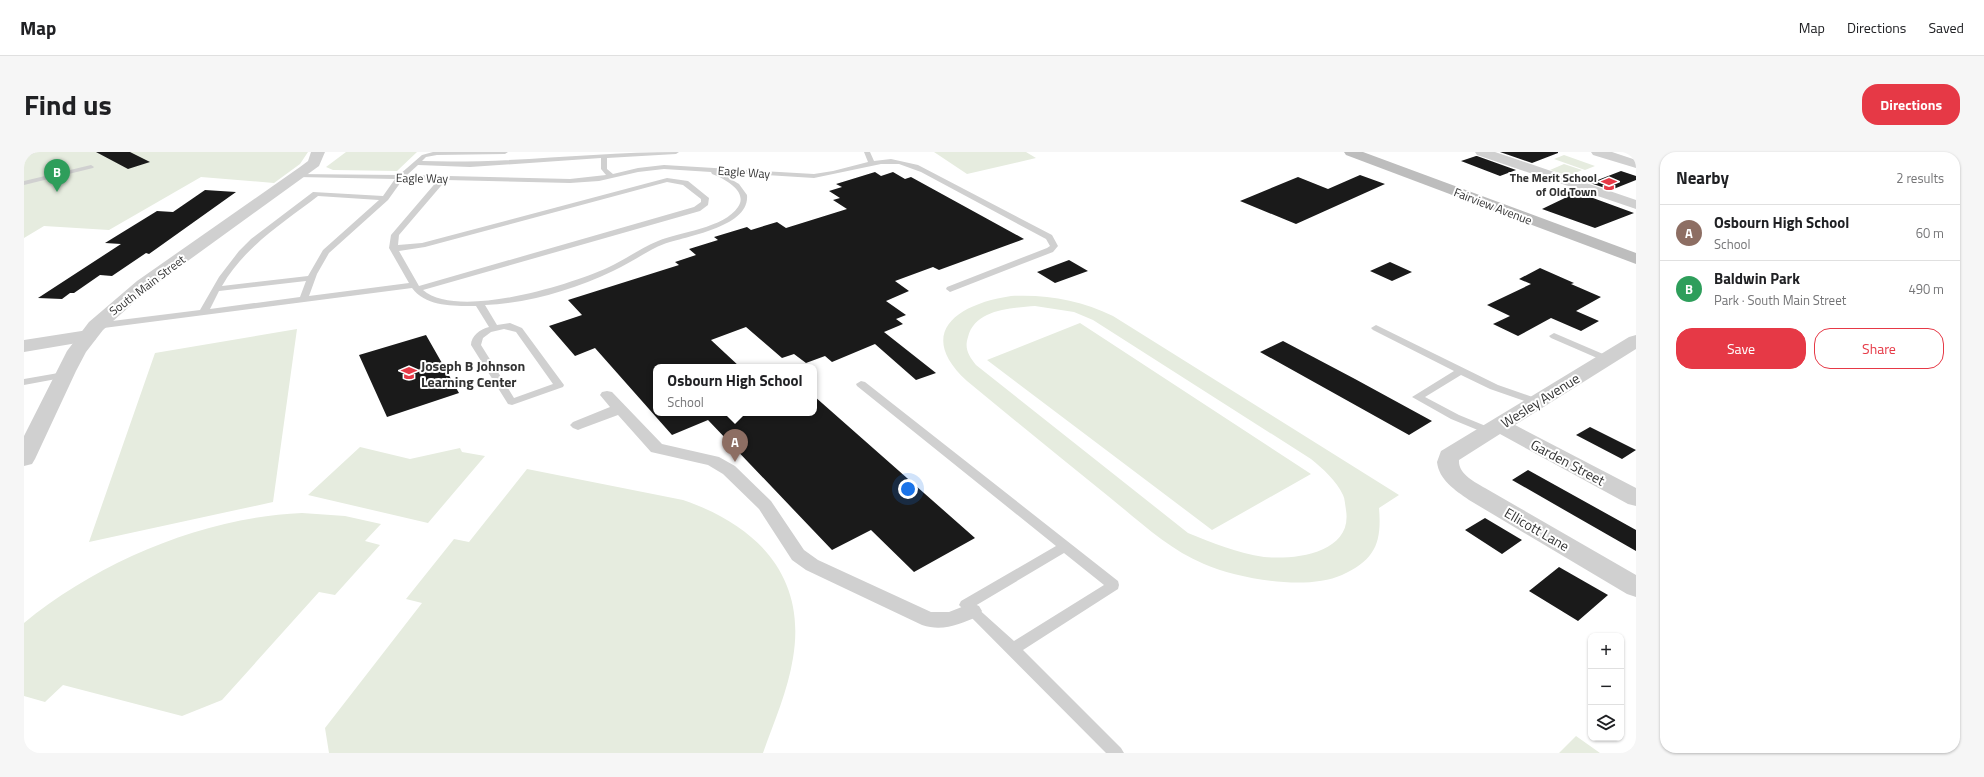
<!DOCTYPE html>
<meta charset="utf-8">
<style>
:root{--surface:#fff;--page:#f6f6f6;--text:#202124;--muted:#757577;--line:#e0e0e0;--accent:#e63946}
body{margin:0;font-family:"Titillium Web",sans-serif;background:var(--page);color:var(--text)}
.controls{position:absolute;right:12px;bottom:12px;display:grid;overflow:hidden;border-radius:8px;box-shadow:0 1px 3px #0004}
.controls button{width:36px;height:36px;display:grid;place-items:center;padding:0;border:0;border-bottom:1px solid var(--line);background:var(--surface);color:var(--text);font:20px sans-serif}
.you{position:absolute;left:884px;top:337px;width:14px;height:14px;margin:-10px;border:3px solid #fff;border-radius:50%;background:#1a73e8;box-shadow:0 0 0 6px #1a73e833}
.badge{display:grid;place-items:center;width:26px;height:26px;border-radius:50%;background:var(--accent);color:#fff;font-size:13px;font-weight:700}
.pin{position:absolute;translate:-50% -33px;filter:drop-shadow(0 1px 2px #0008)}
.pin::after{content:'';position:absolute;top:21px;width:14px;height:12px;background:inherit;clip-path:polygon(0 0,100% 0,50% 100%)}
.popup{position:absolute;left:629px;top:212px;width:164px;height:52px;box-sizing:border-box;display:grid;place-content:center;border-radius:8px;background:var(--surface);filter:drop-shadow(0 1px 3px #0005);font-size:13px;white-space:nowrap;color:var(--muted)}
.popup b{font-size:15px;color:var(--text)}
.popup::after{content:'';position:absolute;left:50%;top:100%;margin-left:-8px;border:8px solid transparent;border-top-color:var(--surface)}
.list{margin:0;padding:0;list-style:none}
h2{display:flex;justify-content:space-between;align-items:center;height:52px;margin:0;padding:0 16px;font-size:17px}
h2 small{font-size:13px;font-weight:400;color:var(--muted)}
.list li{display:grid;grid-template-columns:26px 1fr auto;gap:12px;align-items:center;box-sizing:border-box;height:56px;padding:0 16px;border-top:1px solid var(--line)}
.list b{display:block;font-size:15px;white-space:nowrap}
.list p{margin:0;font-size:13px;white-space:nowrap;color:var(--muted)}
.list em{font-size:13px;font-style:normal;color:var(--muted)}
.actions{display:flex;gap:8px;padding:12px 16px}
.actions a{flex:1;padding:9px 0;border:1px solid var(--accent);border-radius:16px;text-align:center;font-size:14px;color:var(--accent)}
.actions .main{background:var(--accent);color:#fff}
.icon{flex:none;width:22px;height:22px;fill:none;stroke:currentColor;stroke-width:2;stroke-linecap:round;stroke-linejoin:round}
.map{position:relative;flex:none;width:1612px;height:601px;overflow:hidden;border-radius:16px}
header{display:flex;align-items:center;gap:24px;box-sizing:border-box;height:56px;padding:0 20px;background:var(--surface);border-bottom:1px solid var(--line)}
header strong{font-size:19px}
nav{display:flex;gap:22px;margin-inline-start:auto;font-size:14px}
.intro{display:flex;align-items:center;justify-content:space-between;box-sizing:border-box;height:96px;padding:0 24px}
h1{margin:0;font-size:28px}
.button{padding:10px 18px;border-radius:16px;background:var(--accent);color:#fff;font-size:14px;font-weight:700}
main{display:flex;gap:24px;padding:0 24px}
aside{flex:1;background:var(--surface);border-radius:16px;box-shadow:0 1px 3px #0004}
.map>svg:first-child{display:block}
.green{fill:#e6ecdf;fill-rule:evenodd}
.building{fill:#1a1a1a}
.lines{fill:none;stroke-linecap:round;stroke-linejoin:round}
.service{fill:#d0d0d0;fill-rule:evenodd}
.pedestrian{fill:#d0d0d0;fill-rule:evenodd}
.minor{fill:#d0d0d0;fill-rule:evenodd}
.tertiary{fill:#d0d0d0;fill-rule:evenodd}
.secondary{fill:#bdbdbd;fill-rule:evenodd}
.labels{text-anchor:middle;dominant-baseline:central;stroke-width:4;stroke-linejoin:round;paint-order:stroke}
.far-street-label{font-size:12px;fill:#333;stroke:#fff}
.far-poi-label{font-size:12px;font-weight:bold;fill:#333;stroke:#fff;text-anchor:end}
.poi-label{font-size:14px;font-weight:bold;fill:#333;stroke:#fff;text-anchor:start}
.street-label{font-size:14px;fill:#333;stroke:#fff}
</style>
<header>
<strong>Map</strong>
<nav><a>Map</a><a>Directions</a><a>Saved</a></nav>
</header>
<div class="intro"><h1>Find us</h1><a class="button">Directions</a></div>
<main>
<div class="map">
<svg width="1612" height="601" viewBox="0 0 1612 601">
<rect width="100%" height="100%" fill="#fff"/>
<path class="green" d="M 0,0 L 284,0 L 276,12 L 250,31 L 177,25 L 85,78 L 20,74 L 0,86 Z
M 322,0 L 393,0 L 373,19 L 309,18 L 302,15 Z
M 910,0 L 1002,0 L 1012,6 L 943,22 Z
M 1540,3 L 1571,14 L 1561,18 L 1530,7 Z
M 1540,12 L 1558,18 L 1545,24 L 1526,18 Z
M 987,144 C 1022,142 1057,148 1089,164 L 1375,343 L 1355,356 C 1358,391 1351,408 1318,423 C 1282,439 1215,427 1180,412 C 1144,397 1114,368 1084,344 C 1037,306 990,268 943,229 C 891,181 933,152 987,144 ZM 1011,154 L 1050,160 L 1069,168 L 1287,307 C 1299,317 1312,328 1319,343 C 1321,347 1321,353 1322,358 C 1329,401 1271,408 1240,405 C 1213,401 1189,391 1164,381 L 952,213 C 945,204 940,197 944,185 C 951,157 987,156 1011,154 Z
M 1056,171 L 1287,322 L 1188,378 L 963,208 Z
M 273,177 L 249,350 L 65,390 L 131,201 Z
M 336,295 L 386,307 L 436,296 L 438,300 L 461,304 L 404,371 L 284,343 Z
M 503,317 L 659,348 C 732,373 783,423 769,506 C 764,538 750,570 739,601 L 305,601 L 301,576 L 398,451 L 382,447 L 430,387 L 445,390 Z
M 278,361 L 321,364 L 357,372 L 341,389 L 356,393 L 311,443 L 295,440 L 198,548 L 158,564 L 39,533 L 21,550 L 0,544 L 0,471 C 75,409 181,365 278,361 Z
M 1552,584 L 1576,601 L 1535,601 Z"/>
<path class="building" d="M 72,0 L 106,0 L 126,10 L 104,17 Z
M 1476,0 L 1534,0 L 1534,1 L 1508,11 Z
M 1452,4 L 1453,4 L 1492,18 L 1476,24 L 1437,9 Z
M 1597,19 L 1612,24 L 1612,28 L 1587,38 L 1566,31 Z
M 851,20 L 857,24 L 869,20 L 881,27 L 887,25 L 1000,87 L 915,118 L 909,115 L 871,129 L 885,139 L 862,149 L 882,163 L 872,167 L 879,172 L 860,180 L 912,221 L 892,228 L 851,192 L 808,210 L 801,204 L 782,211 L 770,202 L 758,206 L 722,175 L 687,188 L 716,215 L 632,215 L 632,261 L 790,261 L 790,244 L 951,386 L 890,420 L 847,378 L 808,398 L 684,268 L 648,283 L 571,196 L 551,204 L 525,174 L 558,163 L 544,148 L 655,113 L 651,110 L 672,103 L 665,97 L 694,88 L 690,85 L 723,75 L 727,78 L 753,70 L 762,76 L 823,57 L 809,48 L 816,46 L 805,39 L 818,35 L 812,32 Z
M 1336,23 L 1361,32 L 1272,72 L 1216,49 L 1274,25 L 1304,37 Z
M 1550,37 L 1571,45 L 1569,46 L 1610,61 L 1571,76 L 1518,57 L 1545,44 L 1539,42 Z
M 181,38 L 212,40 L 125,102 L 122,101 L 88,124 L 76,123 L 50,141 L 46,141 L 38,147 L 14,146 L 97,92 L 81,91 L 133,59 L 149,60 Z
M 1045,108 L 1064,119 L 1031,131 L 1013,120 Z
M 1366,110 L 1388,120 L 1368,129 L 1346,119 Z
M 1516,116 L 1550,131 L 1547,132 L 1577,145 L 1552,159 L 1575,169 L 1557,179 L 1527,166 L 1494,184 L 1469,172 L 1486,164 L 1463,153 L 1507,132 L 1495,127 Z
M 402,183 L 435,241 L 363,265 L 335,203 Z
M 1259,189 L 1331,227 L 1408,269 L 1385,283 L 1236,200 Z
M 1566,275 L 1612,298 L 1598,307 L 1552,283 Z
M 1504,318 L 1612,378 L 1612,399 L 1488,328 Z
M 1461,366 L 1498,388 L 1478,402 L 1441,378 Z
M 1535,415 L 1584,443 L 1554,469 L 1505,439 Z"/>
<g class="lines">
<path class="service" d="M 4,0 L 12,0 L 0,7 L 0,2 Z
M 409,0 L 484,0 L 481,2 L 413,3 L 402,5 L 398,9 C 484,12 569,0 655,0 L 652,2 L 583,6 L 583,17 L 589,22 L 614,16 L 640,13 L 790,22 L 809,19 L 844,10 L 840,0 L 846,0 L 850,9 L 867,7 L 894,13 L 1028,83 L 1034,94 L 1029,100 L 926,140 L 922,137 L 923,135 L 1023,96 L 1026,94 L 1022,87 L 897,20 L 875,12 L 857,12 L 790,26 L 695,20 L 715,32 L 723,43 C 726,75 662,84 640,92 C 622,99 607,111 589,119 C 549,138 505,151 461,153 L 473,173 L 486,171 L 498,176 L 540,233 L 539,235 L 488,253 L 484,252 L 447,193 C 447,184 456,177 465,175 L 452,154 C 430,154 402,155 388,136 L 72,177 L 67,174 L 72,171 L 176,158 L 195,125 L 215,99 L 227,87 L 289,40 L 359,44 L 371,27 L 274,25 L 270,23 L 272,22 L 375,23 L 398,3 ZM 577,6 L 577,17 L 582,23 L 546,27 L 383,23 L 394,13 L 446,15 ZM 640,17 L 687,20 L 688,22 C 699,26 725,39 714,55 C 700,76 656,80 634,89 C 616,96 601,108 583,116 C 545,133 434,168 399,138 L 676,59 L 684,53 L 685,46 L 664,29 L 643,26 L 398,91 L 374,93 L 375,83 L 422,28 L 546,31 L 575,29 L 614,20 ZM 379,27 L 414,28 L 367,83 L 365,96 L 385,131 L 285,144 L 293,122 L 305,101 L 364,48 ZM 643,30 L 659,33 L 677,47 L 677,50 L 670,55 L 395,134 L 375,99 L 401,95 ZM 294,44 L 355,48 L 299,98 L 284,124 L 198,134 C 220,95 259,71 294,44 ZM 282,129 L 276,145 L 186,157 L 195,139 ZM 480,177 L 492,180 L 529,232 L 490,246 L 457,193 L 459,186 L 467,180 Z
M 67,13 L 70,15 L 69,16 L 0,33 L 0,29 Z
M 1352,173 L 1474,233 L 1517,248 L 1518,250 L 1513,253 L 1509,252 L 1466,237 L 1437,223 L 1401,245 L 1435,263 L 1469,277 L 1470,279 L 1465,282 L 1461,281 L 1427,267 L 1388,245 L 1430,219 L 1349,178 L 1347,176 Z
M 1530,181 L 1586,205 L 1588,207 L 1583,210 L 1580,209 L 1527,186 L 1525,184 Z
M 40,220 L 43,221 L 45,223 L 43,225 L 0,233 L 0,227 Z
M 837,229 L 841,230 L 1094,429 L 1095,433 L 1094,437 L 999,498 L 1097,596 L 1100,601 L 1082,601 L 935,453 L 937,449 L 1032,394 L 833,234 L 832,232 ZM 1040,401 L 1080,433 L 990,489 L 951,454 Z"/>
<path class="pedestrian" d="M 583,239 L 588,240 L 638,292 L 695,305 L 711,314 L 747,349 L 780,398 L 794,408 L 907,460 L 925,460 L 948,451 L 955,454 L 958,459 L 955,464 C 936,472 919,480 898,473 L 782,418 L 768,408 L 735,357 L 699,322 L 684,313 L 627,300 L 594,263 L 559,276 L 554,278 L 549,276 L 546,273 L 549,270 L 586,255 L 576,243 L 578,240 Z"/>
<path class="minor" d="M 1451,0 L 1471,0 L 1612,48 L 1612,57 L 1453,3 Z
M 1567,0 L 1588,0 L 1612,8 L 1612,16 L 1569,3 Z
M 64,178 L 71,180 L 73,184 L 71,188 L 0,200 L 0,188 Z
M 1612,183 L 1612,197 L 1491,273 L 1612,336 L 1612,354 L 1604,352 L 1476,282 L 1435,308 C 1434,322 1451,330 1461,336 L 1612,423 L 1612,445 L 1603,442 L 1445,348 C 1431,338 1415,328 1413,310 L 1417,299 L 1605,185 Z"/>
<path class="tertiary" d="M 287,0 L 301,0 L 295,14 L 125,137 L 79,178 L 62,200 L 52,219 L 11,307 L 8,312 L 0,314 L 0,284 L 43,199 L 65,170 L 113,129 L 276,15 L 284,9 Z"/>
<path class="secondary" d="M 1320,0 L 1339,0 L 1612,101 L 1612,112 L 1322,3 Z"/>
</g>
<defs>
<symbol id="school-bare" viewBox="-9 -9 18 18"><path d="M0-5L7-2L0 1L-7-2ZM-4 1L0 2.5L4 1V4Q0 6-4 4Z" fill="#e63946" stroke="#fff" stroke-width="2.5" paint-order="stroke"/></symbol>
</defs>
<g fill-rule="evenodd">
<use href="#school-bare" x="1574" y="21" width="22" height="22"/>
<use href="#school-bare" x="374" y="210" width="22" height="22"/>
</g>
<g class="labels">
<g class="far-street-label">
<text transform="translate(720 20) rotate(4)">Eagle Way</text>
<text transform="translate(398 26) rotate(1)">Eagle Way</text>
<text transform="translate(1469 54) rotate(21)">Fairview Avenue</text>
<text transform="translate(123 133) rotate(-37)">South Main Street</text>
</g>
<g class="far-poi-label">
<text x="1573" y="25">The Merit School<tspan x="1573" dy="14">of Old Town</tspan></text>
</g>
<g class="poi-label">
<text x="397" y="213">Joseph B Johnson<tspan x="397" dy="16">Learning Center</tspan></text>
</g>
<g class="street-label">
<text transform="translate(1516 248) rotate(-32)">Wesley Avenue</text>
<text transform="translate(1544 310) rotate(28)">Garden Street</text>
<text transform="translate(1513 377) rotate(30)">Ellicott Lane</text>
</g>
</g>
</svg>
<div class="controls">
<button>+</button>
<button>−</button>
<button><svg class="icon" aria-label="layers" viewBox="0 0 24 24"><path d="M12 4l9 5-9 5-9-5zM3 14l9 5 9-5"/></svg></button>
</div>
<div class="you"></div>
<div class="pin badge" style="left:711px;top:310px;background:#8d6e63">A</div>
<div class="popup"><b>Osbourn High School</b>School</div>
<div class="pin badge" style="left:33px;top:40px;background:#2e9e5b">B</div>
</div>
<aside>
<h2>Nearby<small>2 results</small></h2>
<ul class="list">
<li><span class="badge" style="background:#8d6e63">A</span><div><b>Osbourn High School</b><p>School</p></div><em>60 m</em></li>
<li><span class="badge" style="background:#2e9e5b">B</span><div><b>Baldwin Park</b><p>Park · South Main Street</p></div><em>490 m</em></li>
</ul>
<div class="actions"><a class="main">Save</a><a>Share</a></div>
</aside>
</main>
